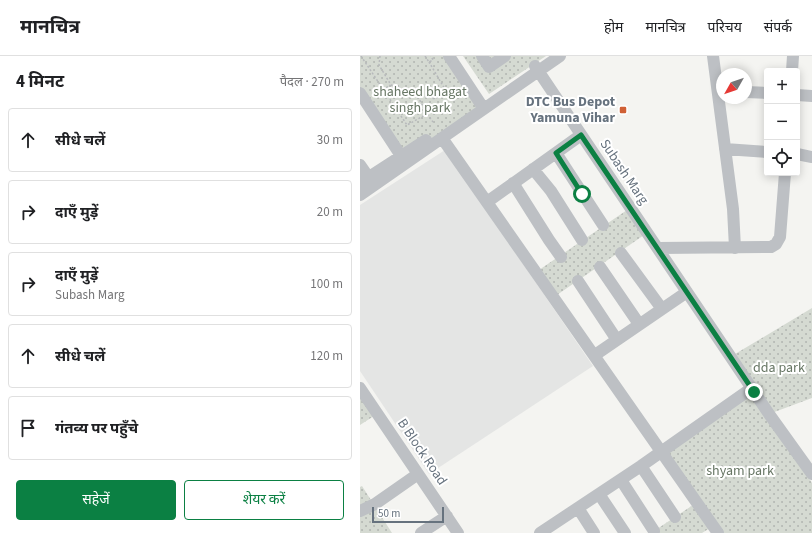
<!DOCTYPE html>
<html lang="hi">
<meta charset="utf-8">
<style>
:root{--surface:#fff;--page:#f6f6f6;--text:#202124;--muted:#757577;--line:#e0e0e0;--accent:#0b8043}
body{margin:0;font-family:"Source Sans 3","Noto Sans Devanagari",sans-serif;background:var(--page);color:var(--text)}
.controls{position:absolute;right:12px;top:12px;display:grid;overflow:hidden;border-radius:4px;box-shadow:0 2px 10px #0003}
.controls button{width:36px;height:36px;display:grid;place-items:center;padding:0;border:0;border-bottom:1px solid var(--line);background:var(--surface);color:var(--text);font:20px sans-serif}
.compass{position:absolute;left:356px;top:12px;width:36px;height:36px;border-radius:50%;background:var(--surface);box-shadow:0 2px 10px #0003;rotate:230deg}
.scale{position:absolute;left:12px;bottom:10px;width:72px;box-sizing:border-box;padding-left:4px;border:2px solid #66727e;border-top:0;font-size:11px;line-height:14px;white-space:nowrap;color:#66727e;-webkit-text-stroke:3px #fff;paint-order:stroke}
.stop{position:absolute;width:12px;height:12px;margin:-9px;border:3px solid #0b8043;border-radius:50%;background:#fff}
.stop.end{background:#0b8043;border-color:#fff;box-shadow:0 1px 4px #0008}
.list{margin:0;padding:0;list-style:none}
h2{display:flex;justify-content:space-between;align-items:center;height:52px;margin:0;padding:0 16px;font-size:17px}
h2 small{font-size:13px;font-weight:400;color:var(--muted)}
.list li{display:grid;grid-template-columns:26px 1fr auto;gap:12px;align-items:center;box-sizing:border-box;height:64px;margin:0 8px 8px;padding:0 8px;border:1px solid var(--line);border-radius:4px}
.list b{display:block;font-size:15px;white-space:nowrap}
.list p{margin:0;font-size:13px;white-space:nowrap;color:var(--muted)}
.list em{font-size:13px;font-style:normal;color:var(--muted)}
.actions{display:flex;gap:8px;padding:12px 16px}
.actions a{flex:1;padding:9px 0;border:1px solid var(--accent);border-radius:4px;text-align:center;font-size:14px;color:var(--accent)}
.actions .main{background:var(--accent);color:#fff}
.icon{flex:none;width:22px;height:22px;fill:none;stroke:currentColor;stroke-width:2;stroke-linecap:round;stroke-linejoin:round}
.map{position:relative;flex:none;width:452px;height:477px;overflow:hidden}
header{display:flex;align-items:center;gap:24px;box-sizing:border-box;height:56px;padding:0 20px;background:var(--surface);border-bottom:1px solid var(--line)}
header strong{font-size:19px}
nav{display:flex;gap:22px;margin-inline-start:auto;font-size:14px}
main{display:flex}
aside{flex:1;background:var(--surface)}
.map>svg:first-child{display:block}
.built{fill:#e4e5e4}
.grass{fill:url(#grass-dots)}
.lines{fill:none;stroke-linecap:round;stroke-linejoin:round}
.path{stroke:#b7b9bc;stroke-width:1.5;stroke-dasharray:2 2;stroke-linecap:butt}
.minor{stroke:#bdc0c4;stroke-width:12}
.route{stroke:#0b8043;stroke-width:5}
.poi-dot{fill:#d06035;stroke:#fff;stroke-width:1.5}
.labels{text-anchor:middle;dominant-baseline:central;stroke-width:4;stroke-linejoin:round;paint-order:stroke}
.park-label{font-size:14px;fill:#677664;stroke:#fff}
.poi-label{font-size:14px;font-weight:bold;fill:#66727e;stroke:#fff;text-anchor:end}
.street-label{font-size:14px;fill:#66727e;stroke:#fff}
</style>
<header>
<strong>मानचित्र</strong>
<nav><a>होम</a><a>मानचित्र</a><a>परिचय</a><a>संपर्क</a></nav>
</header>
<main>
<aside>
<h2>4 मिनट<small>पैदल · 270 m</small></h2>
<ul class="list">
<li><svg class="icon" aria-label="ahead" viewBox="0 0 24 24"><path d="M12 20V5M6 11l6-6 6 6"/></svg><div><b>सीधे चलें</b></div><em>30 m</em></li>
<li><svg class="icon" aria-label="right" viewBox="0 0 24 24"><path d="M7 20v-9h11M14 6l5 5-5 5"/></svg><div><b>दाएँ मुड़ें</b></div><em>20 m</em></li>
<li><svg class="icon" aria-label="right" viewBox="0 0 24 24"><path d="M7 20v-9h11M14 6l5 5-5 5"/></svg><div><b>दाएँ मुड़ें</b><p>Subash Marg</p></div><em>100 m</em></li>
<li><svg class="icon" aria-label="ahead" viewBox="0 0 24 24"><path d="M12 20V5M6 11l6-6 6 6"/></svg><div><b>सीधे चलें</b></div><em>120 m</em></li>
<li><svg class="icon" aria-label="arrive" viewBox="0 0 24 24"><path d="M6 21V4h12l-3 4 3 4H6"/></svg><div><b>गंतव्य पर पहुँचे</b></div></li>
</ul>
<div class="actions"><a class="main">सहेजें</a><a>शेयर करें</a></div>
</aside>
<div class="map">
<svg width="452" height="477" viewBox="0 0 452 477">
<defs>
<pattern id="grass-dots" width="8" height="8" patternUnits="userSpaceOnUse"><rect width="8" height="8" fill="#d5dad2"/><path d="M2 2h.1M6 6h.1" fill="none" stroke="#b1b5b0" stroke-width="1.8" stroke-linecap="round"/></pattern>
</defs>
<rect width="100%" height="100%" fill="#f4f4f1"/>
<path class="built" d="M 85,94 L 233,310 L 69,418 L 0,315 L 0,149 Z"/>
<path class="grass" d="M 0,0 L 89,0 L 123,52 L 47,107 L 0,34 Z
M 103,0 L 186,0 L 129,38 Z
M 270,152 L 287,177 L 194,241 L 176,216 Z
M 452,252 L 452,342 L 409,358 L 405,353 L 452,427 L 452,477 L 358,477 L 302,395 L 394,336 L 370,301 Z
M 0,332 L 17,358 L 0,369 Z
M 2,430 L 32,477 L 0,477 L 0,431 Z
M 333,449 L 350,472 L 342,477 L 291,477 Z"/>
<g class="lines">
<path class="path" d="M 1,0 L 47,69 L 67,58
M 20,0 L 19,9 L 31,29 L 75,43 L 86,35 L 69,6
M 65,0 L 69,6 L 73,4 L 71,0
M 23,34 L 30,29
M 56,37 L 67,58 L 73,66"/>
<path class="minor" d="M 89,0 L 124,53
M 122,0 L 129,11 L 145,0
M 353,0 L 373,153 L 375,192
M 175,10 L 409,358 L 452,418
M 432,15 L 433,0
M 386,36 L 407,37
M 0,37 L 45,106
M 437,39 L 452,40
M 82,82 L 358,477
M 365,93 L 407,96
M 196,97 L 243,169
M 437,98 L 452,101
M 0,109 L 9,122
M 173,113 L 191,135 L 222,184
M 0,127 L 66,84
M 153,127 L 189,184 L 201,201
M 0,139 L 200,0
M 127,146 L 221,79
M 299,192 L 411,191 L 416,188 L 420,181 L 425,117
M 261,197 L 302,253
M 240,211 L 279,268
M 218,225 L 257,284
M 235,299 L 327,236
M 0,332 L 98,477
M 281,410 L 315,461
M 261,424 L 294,475
M 239,438 L 265,477
M 218,452 L 234,477
M 0,455 L 15,448 L 58,418
M 61,477 L 87,460
M 180,477 L 281,410 L 392,332"/>
</g>
<g class="lines">
<path class="route" d="M 222,138 L 196,97 L 221,79 L 394,336"/>
</g>
<rect class="poi-dot" x="259" y="50" width="8" height="8" rx="2"/>
<g class="labels">
<g class="park-label">
<text x="60" y="36">shaheed bhagat<tspan x="60" dy="16">singh park</tspan></text>
<text x="419" y="312">dda park</text>
<text x="380" y="415">shyam park</text>
</g>
<g class="poi-label">
<text x="255" y="46">DTC Bus Depot<tspan x="255" dy="16">Yamuna Vihar</tspan></text>
</g>
<g class="street-label">
<text transform="translate(264 116) rotate(56)">Subash Marg</text>
<text transform="translate(62 396) rotate(56)">B Block Road</text>
</g>
</g>
</svg>
<div class="controls">
<button>+</button>
<button>−</button>
<button><svg class="icon" aria-label="locate" viewBox="0 0 24 24"><circle cx="12" cy="12" r="6"/><path d="M12 2v4M12 18v4M2 12h4M18 12h4"/></svg></button>
</div>
<svg class="compass" viewBox="-18 -18 36 36"><path d="M0-13l5 13h-10z" fill="#e53935"/><path d="M0 13l5-13h-10z" fill="#757577"/></svg>
<div class="scale">50 m</div>
<div class="stop" style="left:222px;top:138px"></div>
<div class="stop end" style="left:394px;top:336px"></div>
</div>
</main>
